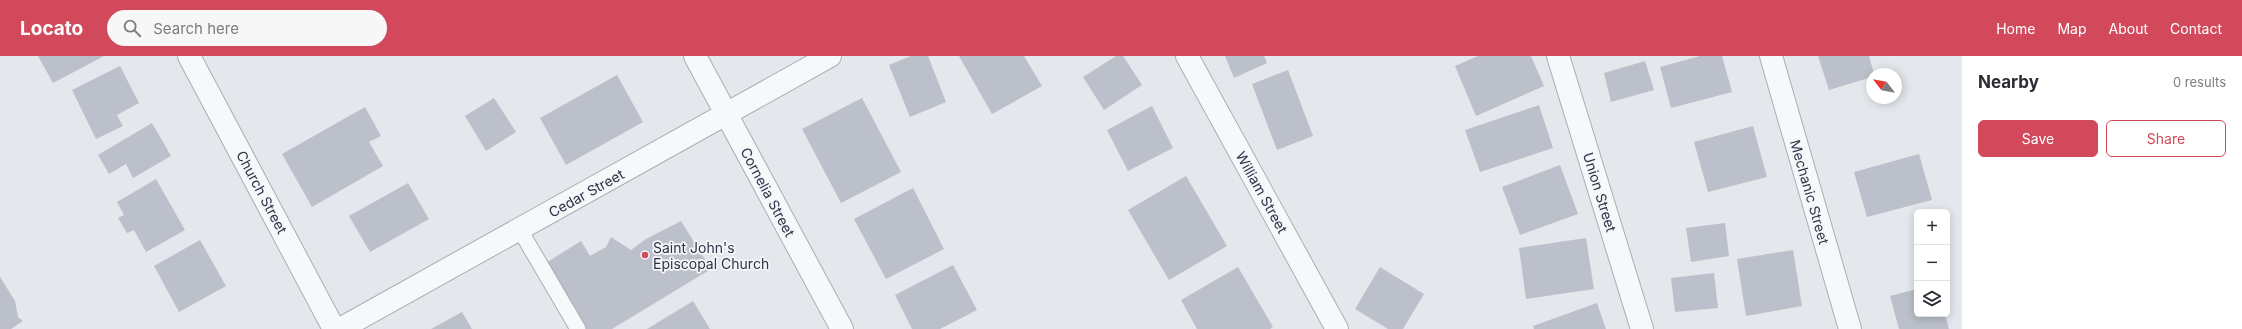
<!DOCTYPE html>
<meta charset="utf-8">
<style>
:root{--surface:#fff;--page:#f7f7f7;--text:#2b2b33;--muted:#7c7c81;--line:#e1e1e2;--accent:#d1495b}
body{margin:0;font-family:Inter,sans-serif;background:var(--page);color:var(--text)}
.controls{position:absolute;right:12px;bottom:12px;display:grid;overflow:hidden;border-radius:6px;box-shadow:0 2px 10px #0003}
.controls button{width:36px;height:36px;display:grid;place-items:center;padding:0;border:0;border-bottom:1px solid var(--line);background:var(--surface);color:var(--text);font:20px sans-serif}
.compass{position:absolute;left:1866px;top:12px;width:36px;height:36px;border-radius:50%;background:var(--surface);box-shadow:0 2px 10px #0003;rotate:301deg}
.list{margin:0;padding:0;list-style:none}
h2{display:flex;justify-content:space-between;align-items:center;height:52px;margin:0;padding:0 16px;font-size:17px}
h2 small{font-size:13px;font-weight:400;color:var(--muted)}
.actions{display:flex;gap:8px;padding:12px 16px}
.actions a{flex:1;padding:9px 0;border:1px solid var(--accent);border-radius:6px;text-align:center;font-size:14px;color:var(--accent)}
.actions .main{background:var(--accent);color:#fff}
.icon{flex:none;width:22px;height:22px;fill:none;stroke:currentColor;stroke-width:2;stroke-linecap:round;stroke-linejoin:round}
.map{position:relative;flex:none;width:1962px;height:273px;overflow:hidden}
header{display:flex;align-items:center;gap:24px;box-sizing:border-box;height:56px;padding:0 20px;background:var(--accent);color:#fff}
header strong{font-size:19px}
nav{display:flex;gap:22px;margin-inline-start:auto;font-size:14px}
.search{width:280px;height:36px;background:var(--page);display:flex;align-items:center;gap:10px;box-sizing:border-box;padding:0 14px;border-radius:22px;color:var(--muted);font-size:15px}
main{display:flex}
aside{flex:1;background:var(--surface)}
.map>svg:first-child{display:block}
.building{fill:#bbc0ca}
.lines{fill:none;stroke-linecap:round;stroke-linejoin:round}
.service-casing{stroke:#a9aeb7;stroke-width:17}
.minor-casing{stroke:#a9aeb7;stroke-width:24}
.service{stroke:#f7f8fa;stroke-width:15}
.minor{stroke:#f7f8fa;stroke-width:22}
.poi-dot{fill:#d1495b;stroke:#f4f6f9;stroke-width:1.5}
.labels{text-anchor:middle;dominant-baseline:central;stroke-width:3.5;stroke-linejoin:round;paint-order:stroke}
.street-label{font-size:14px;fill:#2b3445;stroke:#f4f6f9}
.poi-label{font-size:14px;fill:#2b3445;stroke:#f4f6f9;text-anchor:start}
</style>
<header>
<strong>Locato</strong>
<div class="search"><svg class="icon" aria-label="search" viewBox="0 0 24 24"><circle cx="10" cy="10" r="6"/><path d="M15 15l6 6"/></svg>Search here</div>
<nav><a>Home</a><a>Map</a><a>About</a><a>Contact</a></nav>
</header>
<main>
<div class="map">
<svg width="1962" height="273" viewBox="0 0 1962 273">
<rect width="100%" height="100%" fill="#e4e7ec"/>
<path class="building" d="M 38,0 L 104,0 L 53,27 Z
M 911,0 L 928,0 L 946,46 L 910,61 L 889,9 Z
M 959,0 L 1024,0 L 1042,30 L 992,58 Z
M 1116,0 L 1123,0 L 1142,29 L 1104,54 L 1083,21 Z
M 1225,0 L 1264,0 L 1267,7 L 1234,22 Z
M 1478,0 L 1531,0 L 1544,30 L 1476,60 L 1455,10 Z
M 1700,0 L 1722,0 L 1732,36 L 1671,52 L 1660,11 Z
M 1818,0 L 1869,0 L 1874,18 L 1872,18 L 1872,21 L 1829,34 Z
M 1645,5 L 1654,34 L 1611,46 L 1604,17 Z
M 120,10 L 139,47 L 117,59 L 123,70 L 96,83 L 72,34 Z
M 1288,14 L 1313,80 L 1277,94 L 1252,28 Z
M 617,19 L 643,66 L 566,109 L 540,62 Z
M 494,42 L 516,76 L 486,95 L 465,60 Z
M 862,42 L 901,116 L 841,147 L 802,73 Z
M 1539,49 L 1553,92 L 1480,116 L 1465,74 Z
M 1152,50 L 1173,92 L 1128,115 L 1107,74 Z
M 365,51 L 381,80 L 369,86 L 383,110 L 312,151 L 282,98 Z
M 152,67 L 171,100 L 133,122 L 126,108 L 109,118 L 98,99 Z
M 1753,70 L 1767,121 L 1708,136 L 1694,86 Z
M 1919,98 L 1932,144 L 1867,161 L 1854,116 Z
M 1560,109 L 1578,158 L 1520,179 L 1502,131 Z
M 1186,120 L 1227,190 L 1169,224 L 1128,154 Z
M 156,123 L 185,174 L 146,196 L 134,174 L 127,177 L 118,162 L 124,159 L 117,146 Z
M 408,127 L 429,163 L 370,196 L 349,160 Z
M 913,132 L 944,193 L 886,223 L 854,163 Z
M 681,165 L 711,213 L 612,273 L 586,273 L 546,207 L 581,185 L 590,200 L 606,191 L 611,181 L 631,194 L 646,183 Z
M 1725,167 L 1729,200 L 1691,206 L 1686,172 Z
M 1586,182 L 1594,233 L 1526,243 L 1519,192 Z
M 200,184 L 226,230 L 179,256 L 154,210 Z
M 1793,194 L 1802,250 L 1746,260 L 1737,203 Z
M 953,209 L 977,254 L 940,273 L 912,273 L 895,239 Z
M 1238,211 L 1273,271 L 1270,273 L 1197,273 L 1181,244 Z
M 1380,211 L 1424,238 L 1403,273 L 1388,273 L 1355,253 Z
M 1714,217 L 1718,252 L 1675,256 L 1671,222 Z
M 0,221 L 15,245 L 18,261 L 23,265 L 11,273 L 0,273 Z
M 1917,233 L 1917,258 L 1945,258 L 1949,273 L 1899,273 L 1890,240 Z
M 693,245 L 710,273 L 647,273 Z
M 1597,247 L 1606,273 L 1534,273 L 1533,270 Z
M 462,256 L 472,273 L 431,273 Z"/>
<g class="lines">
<defs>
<path id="service" d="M 520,174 L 578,273"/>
<path id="minor" d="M 189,0 L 334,273
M 695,0 L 842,273
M 1187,0 L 1337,273
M 1558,0 L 1642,273
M 1771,0 L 1850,273
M 340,273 L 830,0"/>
</defs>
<use href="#service" class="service-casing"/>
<use href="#minor" class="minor-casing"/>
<use href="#service" class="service"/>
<use href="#minor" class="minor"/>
</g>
<circle class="poi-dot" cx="645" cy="199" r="4"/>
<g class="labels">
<g class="street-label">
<text transform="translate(262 136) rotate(62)">Church Street</text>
<text transform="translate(768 136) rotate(62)">Cornelia Street</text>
<text transform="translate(1262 136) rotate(61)">William Street</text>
<text transform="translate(1600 136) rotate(73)">Union Street</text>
<text transform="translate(1810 136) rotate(74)">Mechanic Street</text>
<text transform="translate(586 137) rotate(-29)">Cedar Street</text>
</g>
<g class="poi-label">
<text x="653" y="191">Saint John's<tspan x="653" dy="16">Episcopal Church</tspan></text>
</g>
</g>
</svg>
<div class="controls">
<button>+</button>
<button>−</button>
<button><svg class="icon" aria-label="layers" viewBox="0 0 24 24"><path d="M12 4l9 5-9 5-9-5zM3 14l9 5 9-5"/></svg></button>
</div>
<svg class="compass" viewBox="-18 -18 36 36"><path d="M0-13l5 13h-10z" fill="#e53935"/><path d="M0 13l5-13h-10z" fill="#7c7c81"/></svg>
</div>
<aside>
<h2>Nearby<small>0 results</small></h2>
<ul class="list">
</ul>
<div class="actions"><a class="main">Save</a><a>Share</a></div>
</aside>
</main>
